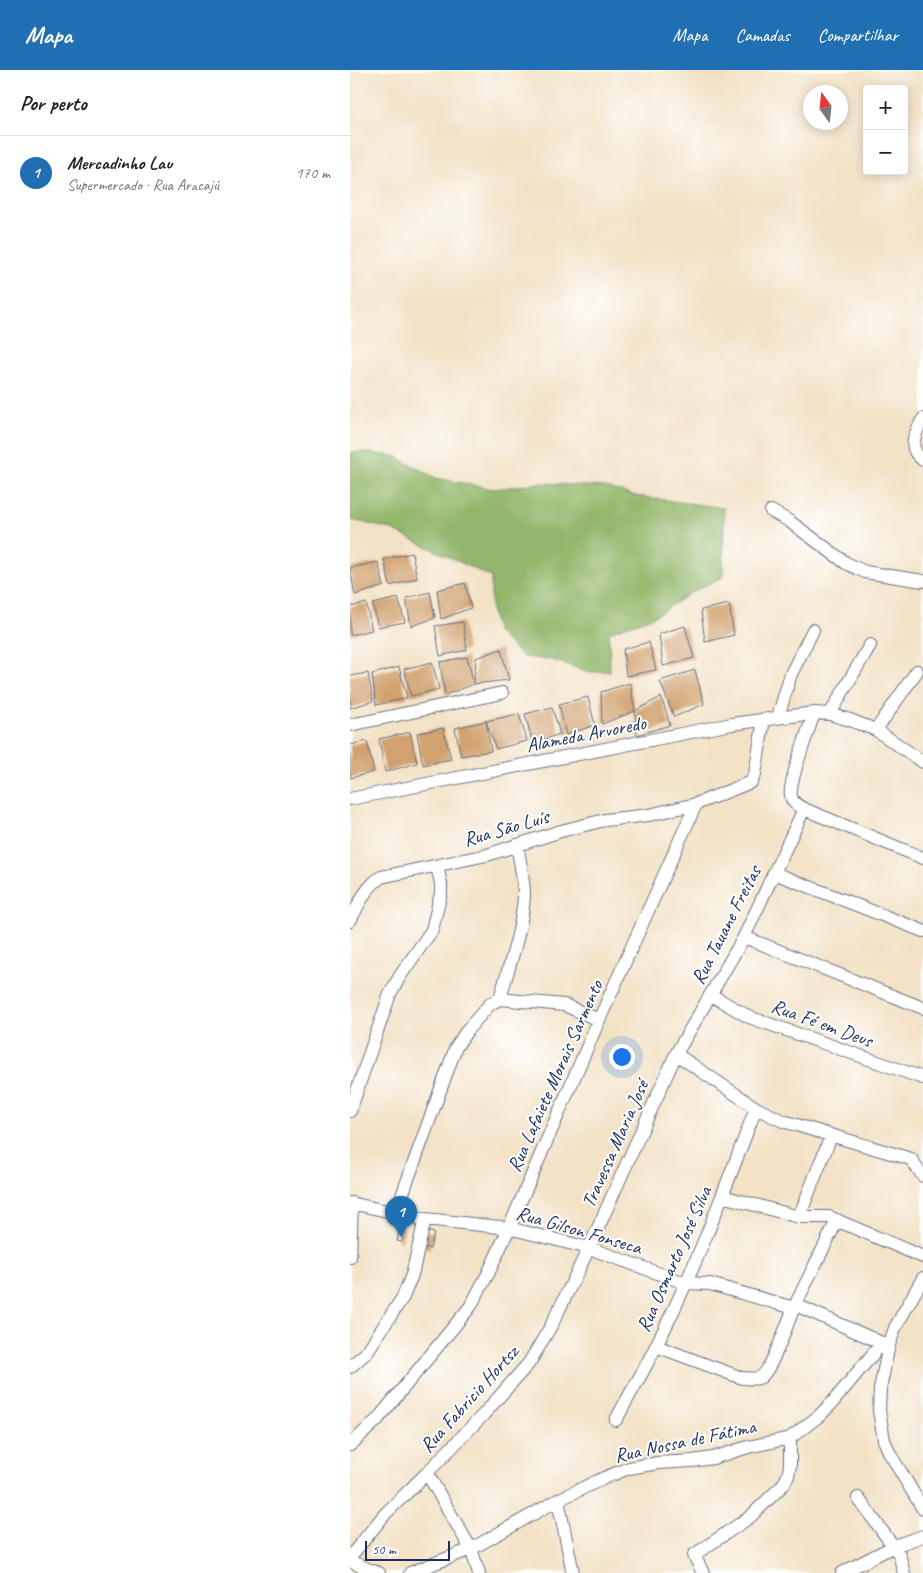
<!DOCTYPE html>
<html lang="pt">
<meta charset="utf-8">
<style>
:root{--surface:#fff;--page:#f2f2f2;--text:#222;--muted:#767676;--line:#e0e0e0;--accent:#1f6fb2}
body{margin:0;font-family:Caveat,sans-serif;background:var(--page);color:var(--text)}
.controls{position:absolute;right:15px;top:15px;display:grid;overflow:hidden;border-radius:5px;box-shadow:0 2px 12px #0003}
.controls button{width:45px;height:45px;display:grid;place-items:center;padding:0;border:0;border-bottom:1px solid var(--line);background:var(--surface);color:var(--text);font:25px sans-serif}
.compass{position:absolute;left:453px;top:15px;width:45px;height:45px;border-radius:50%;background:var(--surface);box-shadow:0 2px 12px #0003;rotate:345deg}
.scale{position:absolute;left:15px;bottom:12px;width:85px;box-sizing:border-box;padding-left:5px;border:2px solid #1b2f5e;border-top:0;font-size:14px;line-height:18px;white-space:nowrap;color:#1b2f5e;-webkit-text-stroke:4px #fff;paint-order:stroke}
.you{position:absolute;left:271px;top:986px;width:18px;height:18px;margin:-12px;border:4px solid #fff;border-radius:50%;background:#1a73e8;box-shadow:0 0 0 8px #1a73e833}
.badge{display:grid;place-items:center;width:32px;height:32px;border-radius:50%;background:var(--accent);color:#fff;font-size:16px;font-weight:700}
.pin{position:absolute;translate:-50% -41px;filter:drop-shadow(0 1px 2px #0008)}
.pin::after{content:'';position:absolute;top:26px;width:18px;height:15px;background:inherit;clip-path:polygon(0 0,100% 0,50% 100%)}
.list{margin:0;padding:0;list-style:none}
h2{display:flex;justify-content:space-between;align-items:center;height:65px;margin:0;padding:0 20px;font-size:21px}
h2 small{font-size:16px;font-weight:400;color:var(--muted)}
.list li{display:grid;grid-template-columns:32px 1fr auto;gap:15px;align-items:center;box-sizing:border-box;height:75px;padding:0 20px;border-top:1px solid var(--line)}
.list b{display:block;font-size:19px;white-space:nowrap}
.list p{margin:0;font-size:16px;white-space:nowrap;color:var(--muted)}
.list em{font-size:16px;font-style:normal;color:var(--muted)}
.map{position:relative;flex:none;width:573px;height:1503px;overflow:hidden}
header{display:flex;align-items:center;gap:30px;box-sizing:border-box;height:70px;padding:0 25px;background:var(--accent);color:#fff}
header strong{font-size:24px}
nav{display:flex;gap:28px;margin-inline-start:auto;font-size:18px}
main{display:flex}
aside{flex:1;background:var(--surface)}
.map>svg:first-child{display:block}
.forest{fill:#93b76b;stroke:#577364}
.building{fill:#d1a270}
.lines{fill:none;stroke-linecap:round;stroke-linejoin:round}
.minor-casing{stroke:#676e82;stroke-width:14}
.minor{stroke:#fff;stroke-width:12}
.labels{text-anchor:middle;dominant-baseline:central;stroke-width:4;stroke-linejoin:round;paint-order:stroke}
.street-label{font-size:20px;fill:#1b2f5e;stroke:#fff}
</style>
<header>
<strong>Mapa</strong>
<nav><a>Mapa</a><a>Camadas</a><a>Compartilhar</a></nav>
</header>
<main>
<aside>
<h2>Por perto<small></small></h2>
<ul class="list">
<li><span class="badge">1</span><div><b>Mercadinho Lau</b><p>Supermercado · Rua Aracajú</p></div><em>170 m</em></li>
</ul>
</aside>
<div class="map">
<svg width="573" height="1503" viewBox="0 0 573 1503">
<rect width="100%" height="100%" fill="#fff"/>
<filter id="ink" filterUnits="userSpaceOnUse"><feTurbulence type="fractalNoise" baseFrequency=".02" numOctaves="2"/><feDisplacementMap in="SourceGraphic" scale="10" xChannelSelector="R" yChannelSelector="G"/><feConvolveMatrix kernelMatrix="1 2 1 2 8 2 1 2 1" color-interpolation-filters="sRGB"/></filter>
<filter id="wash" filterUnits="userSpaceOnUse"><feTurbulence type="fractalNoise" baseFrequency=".0096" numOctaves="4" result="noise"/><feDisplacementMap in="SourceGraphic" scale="20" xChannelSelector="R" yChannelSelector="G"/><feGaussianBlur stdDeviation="1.12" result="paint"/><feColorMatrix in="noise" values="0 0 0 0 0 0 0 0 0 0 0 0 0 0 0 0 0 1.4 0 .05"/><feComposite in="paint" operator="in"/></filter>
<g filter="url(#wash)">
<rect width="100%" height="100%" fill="#f3e2c6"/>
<path class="forest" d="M 11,382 L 45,386 L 86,408 L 144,419 L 190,413 L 255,417 L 286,426 L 374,438 L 373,507 L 340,523 L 305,546 L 259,562 L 260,601 L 239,602 L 203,590 L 173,587 L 147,562 L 141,539 L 141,507 L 40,459 L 7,451 L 0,450 L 0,383 Z"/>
<g id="blocks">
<path class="building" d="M 62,483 L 67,508 L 40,516 L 34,489 Z
M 28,492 L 34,516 L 5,525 L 0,498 Z
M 115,513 L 121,538 L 91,549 L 87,520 Z
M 80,522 L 85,548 L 61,556 L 56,528 Z
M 48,528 L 55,552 L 28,557 L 23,534 Z
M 16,533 L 22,560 L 0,565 L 0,537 Z
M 379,534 L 384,565 L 355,572 L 351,540 Z
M 113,552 L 117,580 L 90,586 L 85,556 Z
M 335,556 L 344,588 L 313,596 L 309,564 Z
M 299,572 L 306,600 L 276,606 L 273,579 Z
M 151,579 L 159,610 L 124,614 L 126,588 Z
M 117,587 L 124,614 L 95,625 L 90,592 Z
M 82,592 L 89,619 L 61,626 L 54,599 Z
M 49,597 L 57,628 L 26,635 L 22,604 Z
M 345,600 L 354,634 L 324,647 L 310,611 Z
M 18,603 L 23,631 L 0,638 L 0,606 Z
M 280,613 L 285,641 L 252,654 L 251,622 Z
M 238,627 L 245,655 L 216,665 L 209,634 Z
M 311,627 L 320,655 L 287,665 L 285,641 Z
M 202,637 L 210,664 L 183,673 L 175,644 Z
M 169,644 L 177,671 L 146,679 L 136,651 Z
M 136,651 L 141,681 L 111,686 L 105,658 Z
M 93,658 L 101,689 L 73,695 L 67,663 Z
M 60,662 L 67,693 L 35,702 L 29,669 Z
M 17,671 L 24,702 L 0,708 L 0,675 Z
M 50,1157 L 55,1158 L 52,1172 L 47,1171 Z
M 77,1161 L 84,1163 L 80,1179 L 73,1176 Z"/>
</g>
</g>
<g filter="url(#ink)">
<use href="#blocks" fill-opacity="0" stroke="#676e82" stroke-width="1"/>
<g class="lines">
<defs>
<path id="minor" d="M 573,349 C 565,364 556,378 573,390
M 421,441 L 439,451 L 496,493 L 515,502 L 573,511
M 464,643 C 459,660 438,712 441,726 C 442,733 448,736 454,739 L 573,788
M 480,644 L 520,575
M 428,647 L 441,604 L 463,560
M 0,655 L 152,623
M 526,660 L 567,601
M 0,729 L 382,654 L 464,643 L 480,644 L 500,650 L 526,660 L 573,692
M 424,803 L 573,861
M 0,851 C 9,834 15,818 31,807 L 137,785 L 211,761 L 255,750 L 299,745 L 346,734
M 394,867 L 573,938
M 361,925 L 399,947 L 573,1008
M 150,929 C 159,895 172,861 174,826 C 174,809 170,792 167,775
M 326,984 L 406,1038 L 433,1051 L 561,1089 L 573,1106
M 0,1041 L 40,924 L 50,906 L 82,860 L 91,823 L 91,814 L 87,796
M 372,1126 L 449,1147 L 479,1147 L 573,1187
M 0,1133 L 75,1149 L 159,1158 L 239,1178 L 335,1213 L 360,1214 L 444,1238
M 46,1142 L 106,977 L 118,959 L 140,934 L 150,929 L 214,935 L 249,950
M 449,1147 L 481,1066
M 0,1187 L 2,1133
M 573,1208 L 545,1258 L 539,1275 L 530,1319 L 529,1341 L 534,1370 L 540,1384 L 573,1439
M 446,1235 L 532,1273
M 306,1276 L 392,1308 C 398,1308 406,1310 411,1307 C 422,1299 437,1254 443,1240 C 457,1210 473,1180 487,1150
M 0,1297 L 16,1283 L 53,1227 L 62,1205 L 75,1149
M 266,1350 C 279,1325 294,1301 306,1276 C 345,1200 375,1119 406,1038
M 0,1375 L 27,1350 L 120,1237 L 138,1204 L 159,1158 L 249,950 L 346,734 L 401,712 L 405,704 L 414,649
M 77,1403 L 121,1479 L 129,1503
M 508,1428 L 549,1484 L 554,1503
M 208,1430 L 223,1503
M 0,1487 L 35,1444 L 77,1403 L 133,1345 L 179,1293 L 201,1256 L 239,1178 L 326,984 L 394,867 L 454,739
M 0,1491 L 22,1501 L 29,1503
M 60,1503 L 121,1479 L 208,1430 L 254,1408 L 279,1398 L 308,1393 L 342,1391 L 363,1388 L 398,1377 L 440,1368 L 469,1346 L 482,1333 L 532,1273 L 539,1275
M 353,1503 L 344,1485 L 400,1447 L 433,1415 L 438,1406 L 440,1395 L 440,1368
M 492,1503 L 544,1476 L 573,1466"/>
</defs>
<use href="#minor" class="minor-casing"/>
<use href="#minor" class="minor"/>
</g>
</g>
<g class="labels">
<g class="street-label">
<text transform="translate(236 664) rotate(-11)">Alameda Arvoredo</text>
<text transform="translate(156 758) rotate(-16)">Rua São Luís</text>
<text transform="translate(376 855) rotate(-63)">Rua Tauane Freitas</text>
<text transform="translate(472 953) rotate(20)">Rua Fé em Deus</text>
<text transform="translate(205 1006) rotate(-66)">Rua Lafaiete Morais Sarmento</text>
<text transform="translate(265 1074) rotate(-66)">Travessa Maria José</text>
<text transform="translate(229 1160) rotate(16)">Rua Gilson Fonseca</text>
<text transform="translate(324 1189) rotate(-66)">Rua Osmarto José Silva</text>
<text transform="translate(119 1329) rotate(-48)">Rua Fabricio Hortsz</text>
<text transform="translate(335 1371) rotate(-12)">Rua Nossa de Fátima</text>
</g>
</g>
</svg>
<div class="controls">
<button>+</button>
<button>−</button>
</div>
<svg class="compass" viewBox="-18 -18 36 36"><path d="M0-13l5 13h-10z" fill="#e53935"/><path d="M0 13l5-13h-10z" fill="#767676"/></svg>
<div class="scale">50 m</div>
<div class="you"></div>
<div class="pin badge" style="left:51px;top:1167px">1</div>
</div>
</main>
